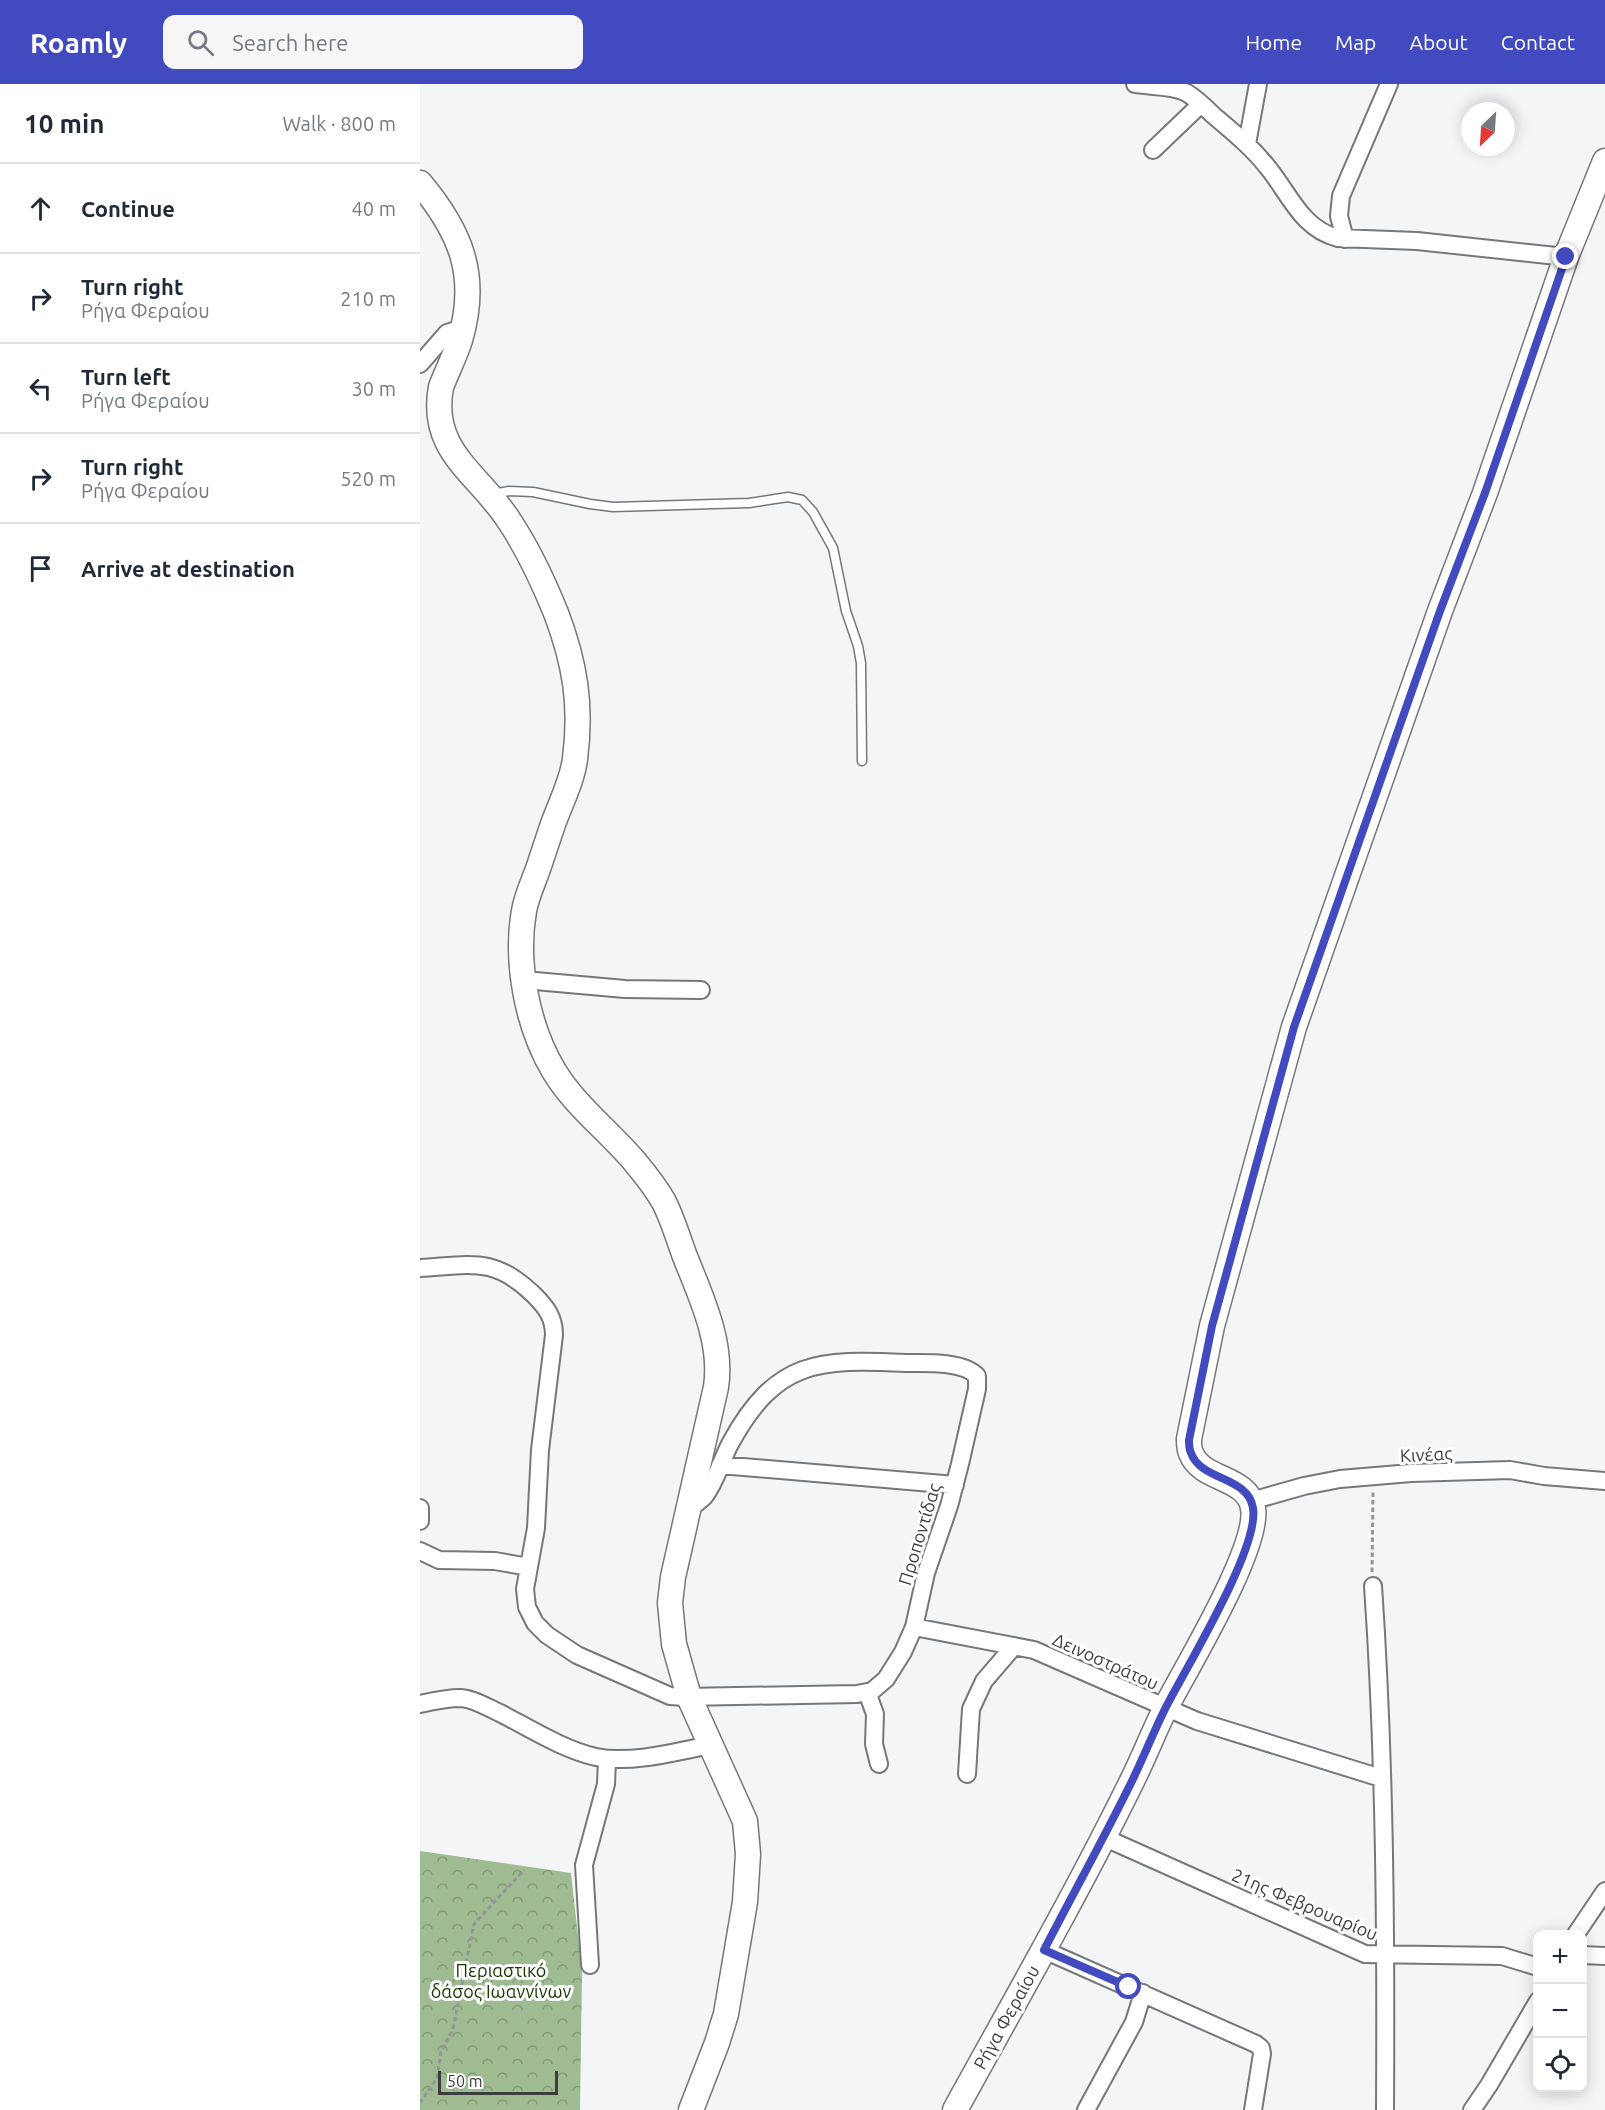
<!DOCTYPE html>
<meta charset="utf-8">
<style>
:root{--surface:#fff;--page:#f6f6f7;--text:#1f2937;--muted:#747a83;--line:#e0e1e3;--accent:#414bbf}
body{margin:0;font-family:Ubuntu,sans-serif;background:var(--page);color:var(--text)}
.controls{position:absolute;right:18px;bottom:18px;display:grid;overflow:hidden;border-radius:12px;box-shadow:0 3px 15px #0003}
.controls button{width:54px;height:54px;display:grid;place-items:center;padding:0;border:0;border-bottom:2px solid var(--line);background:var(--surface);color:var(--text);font:30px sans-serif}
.compass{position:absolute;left:1041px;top:18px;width:54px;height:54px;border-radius:50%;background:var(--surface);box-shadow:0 3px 15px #0003;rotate:205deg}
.scale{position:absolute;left:18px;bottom:15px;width:120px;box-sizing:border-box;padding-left:6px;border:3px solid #3b3c3d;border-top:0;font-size:16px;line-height:21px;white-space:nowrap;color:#3b3c3d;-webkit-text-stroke:4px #fff;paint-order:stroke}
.stop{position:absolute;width:18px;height:18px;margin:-14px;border:4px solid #414bbf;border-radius:50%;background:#fff}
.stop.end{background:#414bbf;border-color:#fff;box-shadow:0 2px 6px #0008}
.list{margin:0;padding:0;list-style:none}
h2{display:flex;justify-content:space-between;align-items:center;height:78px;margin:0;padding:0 24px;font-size:26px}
h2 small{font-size:20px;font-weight:400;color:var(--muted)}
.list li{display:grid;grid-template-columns:39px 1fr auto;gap:18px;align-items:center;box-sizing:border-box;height:90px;padding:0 24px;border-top:2px solid var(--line)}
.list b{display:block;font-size:22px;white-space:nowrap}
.list p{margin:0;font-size:20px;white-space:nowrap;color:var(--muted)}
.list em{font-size:20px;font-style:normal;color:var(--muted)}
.icon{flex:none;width:33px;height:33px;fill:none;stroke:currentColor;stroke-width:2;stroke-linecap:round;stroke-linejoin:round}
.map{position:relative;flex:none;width:1185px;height:2026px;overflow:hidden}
header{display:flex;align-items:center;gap:36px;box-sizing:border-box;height:84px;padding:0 30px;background:var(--accent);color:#fff}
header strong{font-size:28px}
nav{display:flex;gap:33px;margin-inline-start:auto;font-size:21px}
.search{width:420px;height:54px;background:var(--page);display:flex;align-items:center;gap:15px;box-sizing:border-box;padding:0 21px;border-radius:12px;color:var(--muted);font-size:22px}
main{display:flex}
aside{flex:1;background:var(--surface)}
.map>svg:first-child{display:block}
.forest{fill:url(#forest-crowns)}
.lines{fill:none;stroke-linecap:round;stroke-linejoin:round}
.lane-casing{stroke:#767779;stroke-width:11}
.street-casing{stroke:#767779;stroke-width:20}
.secondary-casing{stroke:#767779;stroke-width:27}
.path{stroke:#949597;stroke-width:3;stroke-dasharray:4.5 3;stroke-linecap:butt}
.lane{stroke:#fff;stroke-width:8}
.street{stroke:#fff;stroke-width:16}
.secondary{stroke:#fff;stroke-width:24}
.route{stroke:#414bbf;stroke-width:8}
.labels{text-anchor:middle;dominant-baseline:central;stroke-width:6;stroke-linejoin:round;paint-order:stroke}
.street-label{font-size:18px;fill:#3b3c3d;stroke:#fff}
.park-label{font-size:18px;fill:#153a00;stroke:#fff}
</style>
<header>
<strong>Roamly</strong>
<div class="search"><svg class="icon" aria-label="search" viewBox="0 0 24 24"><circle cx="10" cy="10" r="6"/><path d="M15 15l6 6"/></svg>Search here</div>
<nav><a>Home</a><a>Map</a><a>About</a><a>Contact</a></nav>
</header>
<main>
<aside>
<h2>10 min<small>Walk · 800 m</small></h2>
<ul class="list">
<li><svg class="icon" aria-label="ahead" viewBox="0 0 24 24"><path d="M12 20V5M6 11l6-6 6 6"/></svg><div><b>Continue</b></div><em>40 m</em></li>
<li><svg class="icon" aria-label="right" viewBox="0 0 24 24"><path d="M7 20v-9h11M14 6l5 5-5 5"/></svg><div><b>Turn right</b><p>Ρήγα Φεραίου</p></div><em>210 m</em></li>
<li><svg class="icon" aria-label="left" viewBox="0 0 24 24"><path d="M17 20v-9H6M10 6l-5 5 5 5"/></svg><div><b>Turn left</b><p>Ρήγα Φεραίου</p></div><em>30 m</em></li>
<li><svg class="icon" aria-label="right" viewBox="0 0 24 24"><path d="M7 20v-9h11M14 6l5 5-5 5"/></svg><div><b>Turn right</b><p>Ρήγα Φεραίου</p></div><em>520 m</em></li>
<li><svg class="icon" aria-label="arrive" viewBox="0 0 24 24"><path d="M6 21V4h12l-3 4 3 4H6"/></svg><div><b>Arrive at destination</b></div></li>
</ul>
</aside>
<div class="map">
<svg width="1185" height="2026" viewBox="0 0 1185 2026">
<defs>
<pattern id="forest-crowns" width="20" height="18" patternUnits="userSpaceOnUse" patternTransform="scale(1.5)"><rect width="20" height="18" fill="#9ebb92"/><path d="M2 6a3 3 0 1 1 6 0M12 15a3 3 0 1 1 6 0" fill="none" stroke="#829978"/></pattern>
</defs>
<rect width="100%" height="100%" fill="#f3f5f7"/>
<path class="forest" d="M 0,1767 L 151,1789 L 162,1888 L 160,2026 L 0,2026 Z"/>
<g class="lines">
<defs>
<path id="lane" d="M 73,410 L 89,407 L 113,408 L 170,420 L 193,423 L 329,419 L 368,413 L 382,416 L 393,428 L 413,464 L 426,527 L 438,562 L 441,579 L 442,677"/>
<path id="street" d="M 715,0 C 731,3 750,1 765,8 C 775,13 785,23 793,31 C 813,48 833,64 849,85 C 870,111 882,145 918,154 L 997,157 L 1146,173
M 827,60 L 838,0
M 733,66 L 781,20
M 925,155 L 919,132 L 921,112 L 969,0
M 0,280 L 27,249 L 43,244
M 104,896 L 205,905 L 281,906
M 0,1184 C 51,1181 74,1172 114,1211 C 126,1223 134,1233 134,1251 L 120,1366 L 116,1444 L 105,1505 L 107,1523 L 115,1539 L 127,1551 L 157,1571 L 250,1612 L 264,1613 L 437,1610 L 452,1607 L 466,1595 L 483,1568 L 494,1543 L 506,1489 L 529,1422 L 540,1380 L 557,1305 L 557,1292 C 543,1277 506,1279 486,1279 C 399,1275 356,1275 310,1360 C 301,1377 296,1398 284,1413 L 277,1419 L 269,1419
M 300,1381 L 535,1401
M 831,1417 L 884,1402 L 920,1395 L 991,1389 L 1090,1386 L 1124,1392 L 1185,1397
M 0,1424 L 0,1437
M 0,1467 L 19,1476 L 75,1477 L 109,1483
M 953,1502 C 965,1676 966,1851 965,2026
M 494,1543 L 614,1566 L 777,1637 L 961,1694
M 447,1608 L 455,1630 L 454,1660 L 459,1680
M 0,1620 C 13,1617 28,1614 41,1614 C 55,1615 68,1624 80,1629 C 109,1644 144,1666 176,1673 C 210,1680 256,1668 290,1661
M 547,1690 L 551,1625 L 564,1597 L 594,1562
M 683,1753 L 945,1870 L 1082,1872 L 1118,1883
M 1156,1850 L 1185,1807
M 624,1866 L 836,1960 L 841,1964 L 842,1970 L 833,2026
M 1162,1871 L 1185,1872
M 170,1881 L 164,1781 L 186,1700 L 187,1675
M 666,2026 L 714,1938 L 723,1909
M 1052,2026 L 1069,2001 L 1118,1917"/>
<path id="secondary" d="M 0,99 C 41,148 59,192 40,256 C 35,272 27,287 21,303 C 9,367 58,389 88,435 C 107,463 123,497 136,529 C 155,579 162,621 155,675 C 152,698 140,720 132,743 C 128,755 124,767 120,779 C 115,795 107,810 104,827 C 95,878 107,942 134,987 C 155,1022 189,1047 215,1078 C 225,1090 236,1104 244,1118 C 252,1134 258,1153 264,1170 C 280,1211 303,1257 296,1303 L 253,1493 L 250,1519 L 254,1560 L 269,1613 L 325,1737 L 328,1770 L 325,1818 L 306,1930 L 297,1959 L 271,2026
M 535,2026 C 595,1917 657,1809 712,1697 C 724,1673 734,1647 746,1623 C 766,1584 840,1463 833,1424 C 828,1392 781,1397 771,1369 C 769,1365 769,1360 769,1355 L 792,1242 L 874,943 L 1020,527 L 1065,409 L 1146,173 L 1185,77"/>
</defs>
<use href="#lane" class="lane-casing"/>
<use href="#street" class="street-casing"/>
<use href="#secondary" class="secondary-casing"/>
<path class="path" d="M 952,1488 L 953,1408
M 0,2019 L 17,1994 L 21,1968 L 33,1945 L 54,1840 L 104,1786"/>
<use href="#lane" class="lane"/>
<use href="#street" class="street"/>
<use href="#secondary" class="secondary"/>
</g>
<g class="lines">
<path class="route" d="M 709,1903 L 624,1866 C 653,1810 684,1754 712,1697 C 724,1672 734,1647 746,1623 C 766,1584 840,1463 833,1424 C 828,1392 781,1397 771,1369 C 769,1365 769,1360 769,1356 L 792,1242 L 874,943 L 1020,527 L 1065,409 L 1146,173"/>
</g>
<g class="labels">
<g class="street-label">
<text transform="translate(1006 1370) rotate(-3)">Κινέας</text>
<text transform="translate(499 1450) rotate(-73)">Προποντίδας</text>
<text transform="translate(686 1577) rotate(24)">Δεινοστράτου</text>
<text transform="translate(885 1820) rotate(23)">21ης Φεβρουαρίου</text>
<text transform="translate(586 1933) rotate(-61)">Ρήγα Φεραίου</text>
</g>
<g class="park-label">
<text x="81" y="1886">Περιαστικό<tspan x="81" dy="21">δάσος Ιωαννίνων</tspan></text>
</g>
</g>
</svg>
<div class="controls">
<button>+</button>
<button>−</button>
<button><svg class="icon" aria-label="locate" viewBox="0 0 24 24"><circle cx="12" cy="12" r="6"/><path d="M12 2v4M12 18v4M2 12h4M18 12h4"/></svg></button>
</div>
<svg class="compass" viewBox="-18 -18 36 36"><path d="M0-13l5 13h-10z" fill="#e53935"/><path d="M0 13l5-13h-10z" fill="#747a83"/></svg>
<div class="scale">50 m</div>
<div class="stop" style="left:709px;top:1903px"></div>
<div class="stop end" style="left:1146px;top:173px"></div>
</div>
</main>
